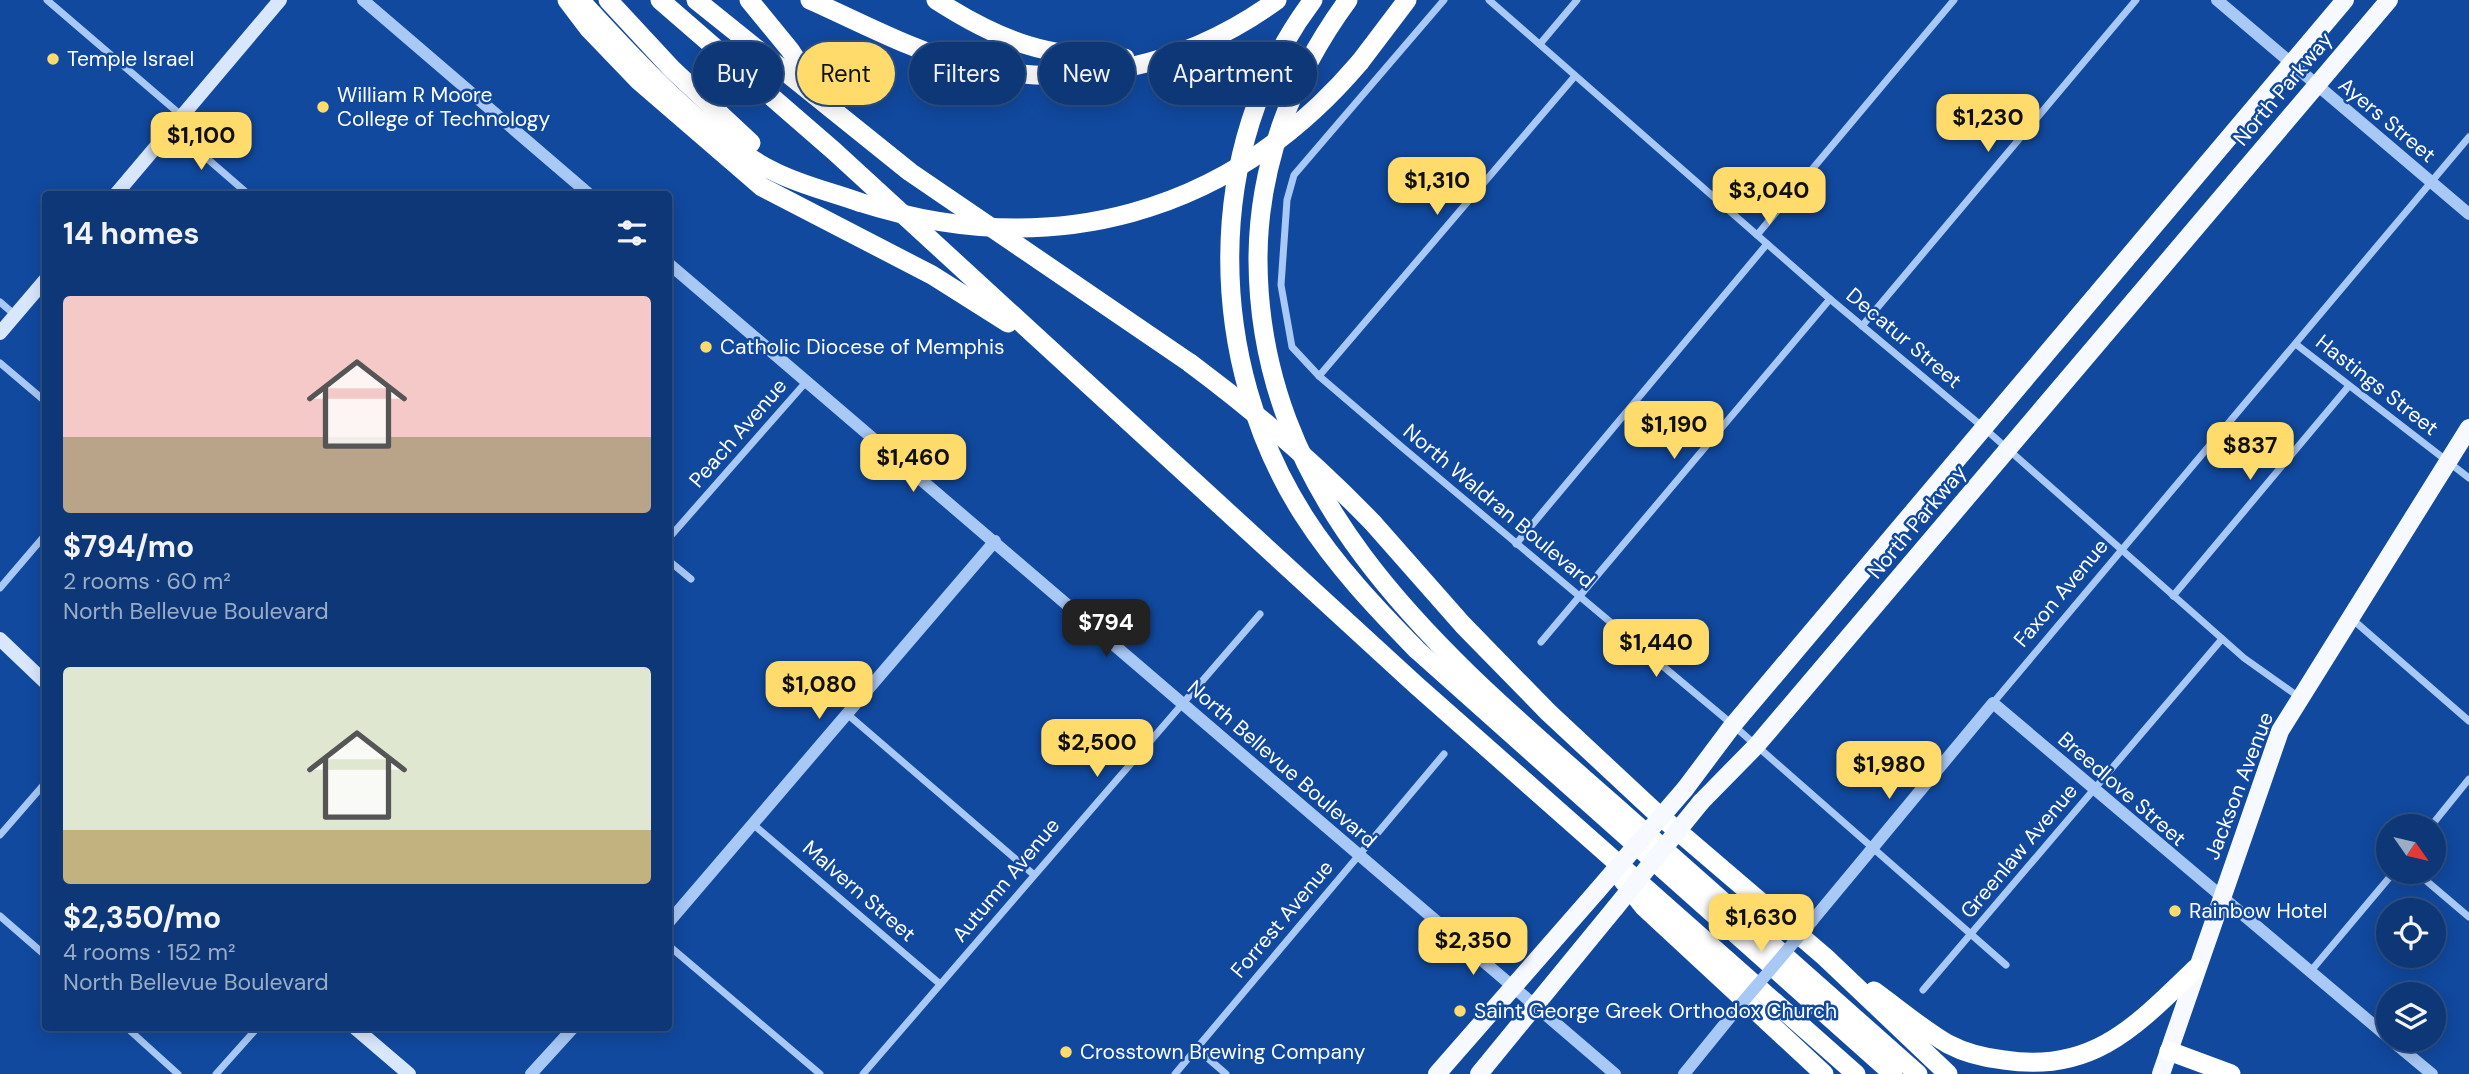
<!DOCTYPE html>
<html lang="en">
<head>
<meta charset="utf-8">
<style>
	:root { --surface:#0d3777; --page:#163f7c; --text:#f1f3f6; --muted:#9aacc6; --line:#2d5189; --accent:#ffdb6c }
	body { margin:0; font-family:"DM Sans",sans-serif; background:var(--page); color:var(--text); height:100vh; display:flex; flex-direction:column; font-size:26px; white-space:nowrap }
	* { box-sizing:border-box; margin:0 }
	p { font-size:23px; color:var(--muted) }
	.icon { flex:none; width:38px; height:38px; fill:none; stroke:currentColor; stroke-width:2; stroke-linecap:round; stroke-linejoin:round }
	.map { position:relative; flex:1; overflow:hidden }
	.panel { position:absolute; left:42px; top:191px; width:630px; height:840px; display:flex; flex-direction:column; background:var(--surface); border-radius:7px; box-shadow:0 4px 18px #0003,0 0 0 2px var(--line) }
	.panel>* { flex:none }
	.top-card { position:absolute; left:693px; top:42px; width:665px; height:63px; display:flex; gap:14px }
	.needle { width:46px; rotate:124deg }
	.buttons { position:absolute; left:2376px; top:814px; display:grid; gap:14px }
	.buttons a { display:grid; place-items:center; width:70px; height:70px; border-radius:50%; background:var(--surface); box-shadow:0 4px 18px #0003,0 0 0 2px var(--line); font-size:35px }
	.price { position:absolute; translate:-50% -60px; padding:0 16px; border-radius:14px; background:var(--accent); color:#111; font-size:23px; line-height:46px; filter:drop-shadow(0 2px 4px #0008) }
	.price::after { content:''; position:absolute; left:50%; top:42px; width:21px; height:16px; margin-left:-10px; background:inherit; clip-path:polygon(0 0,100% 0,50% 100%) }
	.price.active { background:#222; color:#fff }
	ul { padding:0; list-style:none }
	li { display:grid; align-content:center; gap:14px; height:371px; padding:0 21px }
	li span { display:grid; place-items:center; height:217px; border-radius:7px; color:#555 }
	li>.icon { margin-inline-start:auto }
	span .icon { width:126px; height:126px; fill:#fffc; stroke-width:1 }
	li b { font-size:30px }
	h2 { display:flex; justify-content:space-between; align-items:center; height:84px; padding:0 21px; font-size:30px }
	.chip { padding:0 24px; border-radius:32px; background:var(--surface); box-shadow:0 4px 18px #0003,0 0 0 2px var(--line); font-size:24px; line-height:63px }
	.chip.active { background:var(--accent); color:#111 }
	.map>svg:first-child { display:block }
</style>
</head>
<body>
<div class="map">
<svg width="2469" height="1074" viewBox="0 0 2469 1074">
	<rect width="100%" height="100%" fill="#11499f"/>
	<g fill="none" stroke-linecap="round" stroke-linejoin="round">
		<g stroke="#a8c8f5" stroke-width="7">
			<path d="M47,0L182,116"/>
			<path d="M1444,0L1294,175L1287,200L1281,285L1292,347L1319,376L1403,448L1733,725L2006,965"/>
			<path d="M1489,0L1830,299L1984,428L2244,658L2299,697"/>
			<path d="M1540,44L1577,0"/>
			<path d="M172,128L248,194"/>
			<path d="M1757,235L1954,0"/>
			<path d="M0,302L15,315"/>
			<path d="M1862,326L2136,0"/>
			<path d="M2297,345L2469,478"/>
			<path d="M0,363L46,402"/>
			<path d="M1319,376L1575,76"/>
			<path d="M668,539L806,382"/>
			<path d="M1516,544L1767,244"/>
			<path d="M668,560L691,579"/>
			<path d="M0,588L46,534"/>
			<path d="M2173,596L2348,387"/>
			<path d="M2352,619L2469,721"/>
			<path d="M1541,642L1830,299"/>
			<path d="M1993,703L2469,137"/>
			<path d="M846,713L1033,874"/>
			<path d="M754,825L940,984"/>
			<path d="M2431,826L2469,779"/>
			<path d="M0,835L46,782"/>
			<path d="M2416,872L2469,917"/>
			<path d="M0,916L46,956"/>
			<path d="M668,945L820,1074"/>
			<path d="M2310,972L2394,872"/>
			<path d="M1923,990L2222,639"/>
			<path d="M126,1027L178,1074"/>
			<path d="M1196,1048L1226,1074"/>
			<path d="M216,1074L258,1027"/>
			<path d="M863,1074L1260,614"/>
			<path d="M1175,1074L1444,754"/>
		</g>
		<g stroke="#a8c8f5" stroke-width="12">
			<path d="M363,0L589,194"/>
			<path d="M2217,0L2469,214"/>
			<path d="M668,263L1615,1074"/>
			<path d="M1812,921L1993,703L2389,1038"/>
			<path d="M668,923L995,541"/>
			<path d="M2391,1040L2432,1074"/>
			<path d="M531,1074L574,1027"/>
			<path d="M1684,1074L1736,1010"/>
		</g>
		<g stroke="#d9e7fd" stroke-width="14">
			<path d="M116,194L280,0"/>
			<path d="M0,333L46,279"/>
			<path d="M0,639L46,683"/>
			<path d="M354,1027L409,1074"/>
		</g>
		<g stroke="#f6f9ff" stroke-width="18">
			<path d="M1685,789L1733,725L2345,0"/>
			<path d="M1701,802L1756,746L2389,0"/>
			<path d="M1437,1074L1597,891"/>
			<path d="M1479,1074L1615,908"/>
			<path d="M2161,1074L2280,731L2469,428"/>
		</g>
		<g stroke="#fff" stroke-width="19">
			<path d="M567,0L589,29L638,80L762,187L932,275L1008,323"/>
			<path d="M608,0L672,69L751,143"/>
			<path d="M660,0L834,151L1416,685L1856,1074"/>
			<path d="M696,0L910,172L1190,363"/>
			<path d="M749,0L790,50L816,90"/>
			<path d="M810,0C862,23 913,51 968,65C1076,92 1188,65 1277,0"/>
			<path d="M936,0C1001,42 1048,58 1125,58"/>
			<path d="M1313,0C1201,148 1206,363 1304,516C1336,566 1376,608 1417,650L1893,1074"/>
			<path d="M1348,0C1292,76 1258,166 1258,260C1259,510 1451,661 1621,811C1720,899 1819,986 1918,1074"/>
			<path d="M581,1C632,57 705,137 773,171C800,185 831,192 859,202"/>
			<path d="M1360,62L1407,0"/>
			<path d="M1373,523L1463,625L1548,712L1652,809L1825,957L1948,1074"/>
			<path d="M1621,878L1644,907L1824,1074"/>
			<path d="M1874,991C1899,1009 1922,1029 1948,1044C1965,1053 1986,1058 2004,1060C2093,1074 2137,1025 2196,968"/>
			<path d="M2169,1051L2231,1074"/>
		</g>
		<path stroke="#a8c8f5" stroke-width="12" d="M1736,1010L1812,921"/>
		<g stroke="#f6f9ff" stroke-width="18">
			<path d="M1597,891L1685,789"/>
			<path d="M1615,908L1701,802"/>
		</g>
		<g stroke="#fff" stroke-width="19">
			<path d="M859,202C1050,263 1229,216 1360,62"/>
			<path d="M1190,363C1256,412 1316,464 1373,523"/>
		</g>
	</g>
	<g fill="#ffdb6c" stroke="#11499f" stroke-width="2.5">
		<circle cx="53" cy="59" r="7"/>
		<circle cx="323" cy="107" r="7"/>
		<circle cx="706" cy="347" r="7"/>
		<circle cx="2175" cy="911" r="7"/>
		<circle cx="1460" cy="1011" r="7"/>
		<circle cx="1066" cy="1052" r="7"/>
	</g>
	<g text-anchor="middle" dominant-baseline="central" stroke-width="5" stroke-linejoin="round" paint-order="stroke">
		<g font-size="21" fill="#fff" stroke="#11499f" text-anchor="start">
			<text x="67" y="59">Temple Israel</text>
			<text x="337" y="95">William R Moore<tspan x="337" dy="24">College of Technology</tspan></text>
			<text x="720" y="347">Catholic Diocese of Memphis</text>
			<text x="2189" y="911">Rainbow Hotel</text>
			<text x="1474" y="1011">Saint George Greek Orthodox Church</text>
			<text x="1080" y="1052">Crosstown Brewing Company</text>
		</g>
		<g font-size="21" fill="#fff" stroke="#11499f">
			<text transform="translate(2283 89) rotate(-50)">North Parkway</text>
			<text transform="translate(2387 120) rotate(40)">Ayers Street</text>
			<text transform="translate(1904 338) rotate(40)">Decatur Street</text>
			<text transform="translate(2377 385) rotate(38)">Hastings Street</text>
			<text transform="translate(738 433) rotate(-49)">Peach Avenue</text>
			<text transform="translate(1499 506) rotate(40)">North Waldran Boulevard</text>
			<text transform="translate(1917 522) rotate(-50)">North Parkway</text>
			<text transform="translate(2061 593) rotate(-50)">Faxon Avenue</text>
			<text transform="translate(1282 764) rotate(41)">North Bellevue Boulevard</text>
			<text transform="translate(2239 786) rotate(-69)">Jackson Avenue</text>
			<text transform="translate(2122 789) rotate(41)">Breedlove Street</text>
			<text transform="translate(2019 851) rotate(-50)">Greenlaw Avenue</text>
			<text transform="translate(1006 880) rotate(-50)">Autumn Avenue</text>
			<text transform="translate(859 891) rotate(41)">Malvern Street</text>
			<text transform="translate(1282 919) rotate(-50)">Forrest Avenue</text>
		</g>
	</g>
</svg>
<div class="buttons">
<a><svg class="needle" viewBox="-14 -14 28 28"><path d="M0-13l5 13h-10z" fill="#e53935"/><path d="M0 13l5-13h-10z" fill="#9aacc6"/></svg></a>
<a><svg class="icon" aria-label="locate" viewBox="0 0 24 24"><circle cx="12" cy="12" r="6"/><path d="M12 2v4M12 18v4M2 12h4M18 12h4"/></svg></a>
<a><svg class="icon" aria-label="layers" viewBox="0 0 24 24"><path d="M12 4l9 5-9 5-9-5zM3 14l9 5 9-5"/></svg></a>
</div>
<b class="price" style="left:1988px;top:154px">$1,230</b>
<b class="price" style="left:201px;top:172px">$1,100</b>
<b class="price" style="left:1437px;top:217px">$1,310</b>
<b class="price" style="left:1769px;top:227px">$3,040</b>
<b class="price" style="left:1674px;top:461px">$1,190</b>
<b class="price" style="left:2250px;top:482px">$837</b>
<b class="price" style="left:913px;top:494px">$1,460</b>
<b class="price active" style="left:1106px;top:659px">$794</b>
<b class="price" style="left:1656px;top:679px">$1,440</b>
<b class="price" style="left:819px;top:721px">$1,080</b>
<b class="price" style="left:1097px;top:779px">$2,500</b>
<b class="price" style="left:1889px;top:801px">$1,980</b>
<b class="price" style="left:1761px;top:954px">$1,630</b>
<b class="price" style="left:1473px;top:977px">$2,350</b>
<div class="top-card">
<a class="chip">Buy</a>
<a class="chip active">Rent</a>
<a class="chip">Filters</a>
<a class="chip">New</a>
<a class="chip">Apartment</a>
</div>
<section class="panel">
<h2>14 homes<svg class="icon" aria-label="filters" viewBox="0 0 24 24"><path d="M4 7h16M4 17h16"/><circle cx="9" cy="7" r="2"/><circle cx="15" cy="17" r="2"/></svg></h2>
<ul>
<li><span style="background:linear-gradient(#f6c9c9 65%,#b9a48a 0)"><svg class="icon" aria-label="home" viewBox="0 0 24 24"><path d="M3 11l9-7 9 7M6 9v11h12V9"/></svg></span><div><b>$794/mo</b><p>2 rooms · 60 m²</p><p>North Bellevue Boulevard</p></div></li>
<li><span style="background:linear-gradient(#dfe7d0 75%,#c2b280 0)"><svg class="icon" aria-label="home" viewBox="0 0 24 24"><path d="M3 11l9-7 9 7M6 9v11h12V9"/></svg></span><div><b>$2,350/mo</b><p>4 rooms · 152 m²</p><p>North Bellevue Boulevard</p></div></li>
</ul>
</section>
</div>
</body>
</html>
